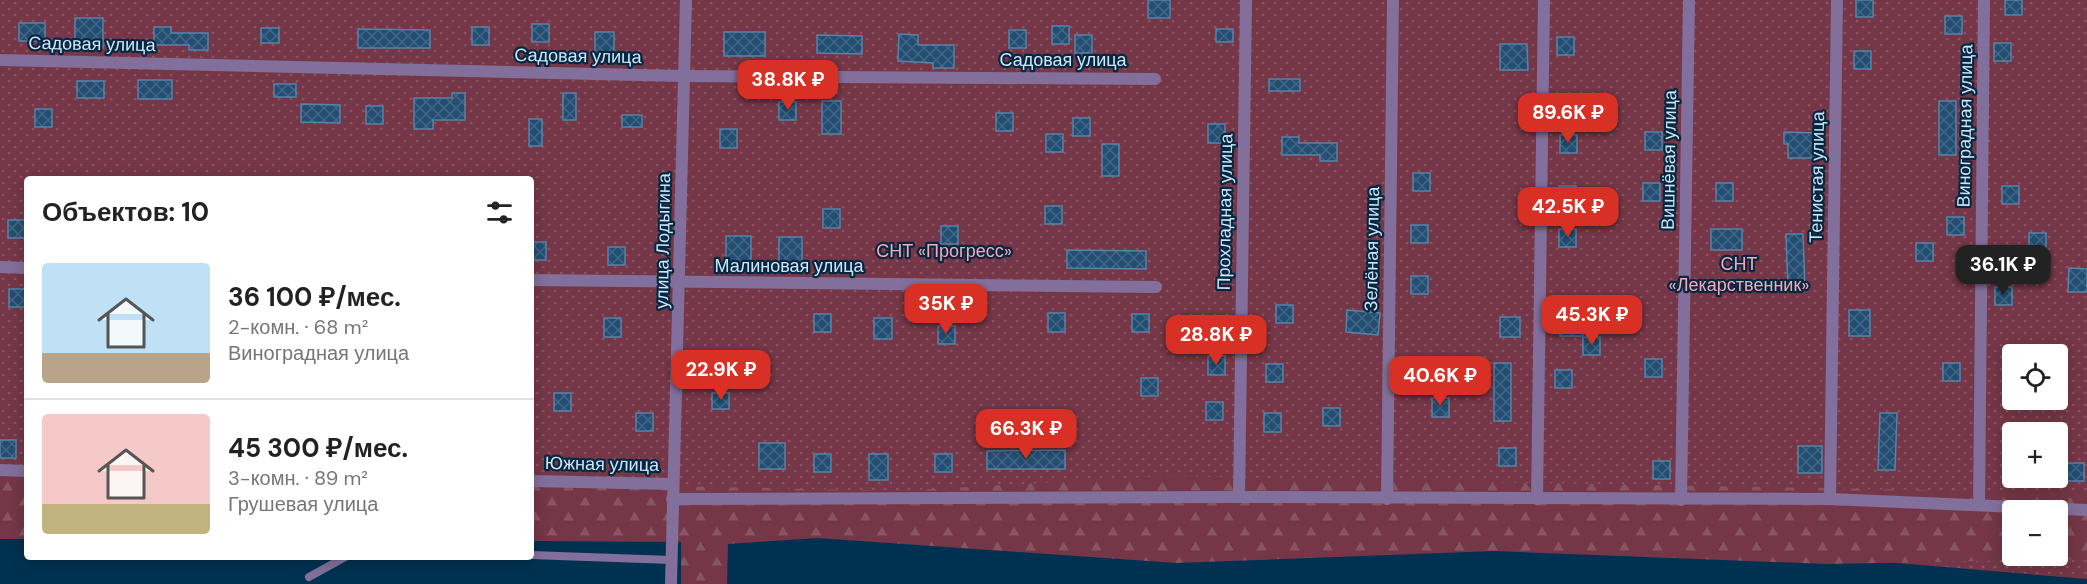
<!DOCTYPE html>
<html lang="ru">
<head>
<meta charset="utf-8">
<style>
	:root { --surface:#fff; --page:#f6f6f6; --text:#222; --muted:#767676; --line:#e0e0e0; --accent:#d93025 }
	body { margin:0; font-family:"DM Sans",sans-serif; background:var(--page); color:var(--text); height:100vh; display:flex; flex-direction:column; font-size:22px; white-space:nowrap }
	* { box-sizing:border-box; margin:0 }
	p { font-size:20px; color:var(--muted) }
	.icon { flex:none; width:33px; height:33px; fill:none; stroke:currentColor; stroke-width:2; stroke-linecap:round; stroke-linejoin:round }
	.map { position:relative; flex:1; overflow:hidden }
	.drawer { position:absolute; left:24px; top:176px; width:510px; height:384px; display:flex; flex-direction:column; background:var(--surface); border-radius:6px; box-shadow:0 3px 15px #0003 }
	.drawer>* { flex:none }
	.buttons { position:absolute; left:2002px; top:344px; display:grid; gap:12px }
	.buttons a { display:grid; place-items:center; width:66px; height:66px; border-radius:6px; background:var(--surface); box-shadow:0 3px 15px #0003; font-size:30px }
	.price { position:absolute; translate:-50% -51px; padding:0 14px; border-radius:12px; background:var(--accent); color:#fff; font-size:20px; line-height:39px; filter:drop-shadow(0 2px 3px #0008) }
	.price::after { content:''; position:absolute; left:50%; top:36px; width:18px; height:14px; margin-left:-9px; background:inherit; clip-path:polygon(0 0,100% 0,50% 100%) }
	.price.selected { background:#222; color:#fff }
	ul { padding:0; list-style:none }
	li { display:flex; align-items:center; gap:18px; height:150px; padding:0 18px }
	li+li { border-top:2px solid var(--line) }
	li span { display:grid; place-items:center; flex:none; width:168px; height:120px; border-radius:6px; color:#555 }
	li>.icon { margin-inline-start:auto }
	span .icon { width:72px; height:72px; fill:#fffc; stroke-width:1 }
	li b { font-size:26px }
	h2 { display:flex; justify-content:space-between; align-items:center; height:72px; padding:0 18px; font-size:26px }
	.map>svg:first-child { display:block }
</style>
</head>
<body>
<div class="map">
<svg width="2087" height="584" viewBox="0 0 2087 584">
	<defs>
		<pattern id="grass-dots" width="8" height="8" patternUnits="userSpaceOnUse" patternTransform="scale(1.5)"><rect width="8" height="8" fill="#753747"/><path d="M2 2h.1M6 6h.1" fill="none" stroke="#875462" stroke-width="1.8" stroke-linecap="round"/></pattern>
		<pattern id="forest-firs" width="22" height="20" patternUnits="userSpaceOnUse" patternTransform="scale(1.5)"><rect width="22" height="20" fill="#753747"/><path d="M5 1l3.5 6h-7zM16 11l3.5 6h-7z" fill="#875462"/></pattern>
		<pattern id="building-cross-hatch" width="8" height="8" patternUnits="userSpaceOnUse" patternTransform="scale(1.5)"><rect width="8" height="8" fill="#234e71"/><path d="M0 0l8 8M0 8l8-8" fill="none" stroke="#426786"/></pattern>
	</defs>
	<rect width="100%" height="100%" fill="#013151"/>
	<path fill="url(#grass-dots)" fill-rule="evenodd" d="M0,0H2087V579L1218,506L531,492V178H27V482L0,481ZM2013,354H2058V399H2013ZM2013,432H2058V477H2013ZM2013,510H2058V555H2013Z"/>
	<g fill="url(#forest-firs)" fill-rule="evenodd">
		<path d="M0,471L27,472V539H0Z"/>
		<path d="M1164,476L2087,493V559L1827,564L1494,551L1176,563L817,538L728,544L727,584H681V542L531,541V483L896,491ZM2013,510H2058V555H2013Z"/>
	</g>
	<g fill="url(#building-cross-hatch)" stroke="#5783a9" stroke-width="1.5">
		<rect x="1148" y="0" width="22" height="18"/>
		<rect x="1856" y="0" width="17" height="17"/>
		<rect x="2005" y="0" width="17" height="15"/>
		<rect x="1945" y="16" width="17" height="18"/>
		<rect x="75" y="18" width="28" height="30"/>
		<rect x="19" y="23" width="26" height="18"/>
		<rect x="532" y="24" width="17" height="18"/>
		<rect x="1052" y="26" width="17" height="18"/>
		<path d="M154,27H171V33H208V50H189V45H154Z"/>
		<rect x="472" y="27" width="17" height="18"/>
		<rect x="261" y="28" width="18" height="15"/>
		<path d="M358,29L430,30V48H358Z"/>
		<rect x="1216" y="29" width="17" height="13"/>
		<rect x="1009" y="30" width="17" height="18"/>
		<rect x="595" y="32" width="19" height="23"/>
		<rect x="724" y="32" width="41" height="24"/>
		<path d="M899,34L918,35V45H954V68H933V63L898,61Z"/>
		<path d="M817,35L862,36V54L817,53Z"/>
		<rect x="1075" y="35" width="17" height="18"/>
		<rect x="1557" y="37" width="17" height="18"/>
		<rect x="1994" y="43" width="17" height="18"/>
		<path d="M1500,44H1527L1528,70H1500Z"/>
		<rect x="1854" y="51" width="17" height="18"/>
		<rect x="1269" y="79" width="31" height="12"/>
		<rect x="138" y="80" width="34" height="19"/>
		<rect x="77" y="81" width="27" height="17"/>
		<rect x="274" y="84" width="22" height="13"/>
		<path d="M452,93H465V120H433V129H414V98H452Z"/>
		<rect x="563" y="93" width="13" height="27"/>
		<rect x="822" y="101" width="19" height="33"/>
		<rect x="1939" y="101" width="17" height="54"/>
		<rect x="779" y="102" width="17" height="18"/>
		<path d="M301,104L340,105V123L301,122Z"/>
		<rect x="366" y="106" width="17" height="18"/>
		<rect x="35" y="109" width="17" height="18"/>
		<rect x="996" y="113" width="17" height="18"/>
		<rect x="622" y="115" width="20" height="12"/>
		<rect x="1073" y="118" width="17" height="18"/>
		<rect x="529" y="119" width="13" height="27"/>
		<rect x="1208" y="124" width="17" height="19"/>
		<rect x="720" y="129" width="17" height="19"/>
		<rect x="1645" y="132" width="17" height="18"/>
		<path d="M1784,132L1816,133L1815,158H1788V144H1784Z"/>
		<rect x="1046" y="134" width="17" height="18"/>
		<rect x="1560" y="135" width="17" height="18"/>
		<path d="M1282,137H1299V143H1337V161H1320V155H1282Z"/>
		<rect x="1102" y="144" width="17" height="32"/>
		<rect x="1413" y="173" width="17" height="18"/>
		<rect x="1643" y="183" width="17" height="18"/>
		<rect x="1716" y="183" width="17" height="18"/>
		<rect x="1559" y="186" width="17" height="18"/>
		<rect x="2002" y="186" width="17" height="18"/>
		<rect x="1045" y="206" width="17" height="18"/>
		<rect x="823" y="209" width="17" height="19"/>
		<rect x="1947" y="217" width="17" height="18"/>
		<rect x="8" y="220" width="17" height="18"/>
		<rect x="1411" y="225" width="17" height="18"/>
		<rect x="941" y="226" width="17" height="18"/>
		<rect x="1559" y="229" width="17" height="18"/>
		<rect x="1711" y="229" width="31" height="21"/>
		<rect x="2029" y="233" width="17" height="18"/>
		<path d="M1786,234H1803L1805,289H1788Z"/>
		<rect x="726" y="236" width="25" height="30"/>
		<rect x="779" y="237" width="23" height="30"/>
		<rect x="531" y="242" width="15" height="18"/>
		<rect x="1916" y="243" width="17" height="18"/>
		<rect x="608" y="247" width="17" height="18"/>
		<path d="M1067,250L1146,251V269L1067,268Z"/>
		<path d="M2069,268L2087,269V292H2068Z"/>
		<rect x="1411" y="276" width="17" height="18"/>
		<rect x="1995" y="287" width="17" height="18"/>
		<rect x="9" y="289" width="17" height="18"/>
		<rect x="1276" y="305" width="17" height="18"/>
		<path d="M1347,310L1380,313L1378,335L1346,332Z"/>
		<rect x="1849" y="310" width="21" height="26"/>
		<rect x="1048" y="313" width="17" height="19"/>
		<rect x="1560" y="313" width="23" height="23"/>
		<rect x="814" y="314" width="17" height="18"/>
		<rect x="1132" y="314" width="17" height="18"/>
		<rect x="1500" y="317" width="20" height="20"/>
		<rect x="604" y="318" width="17" height="19"/>
		<rect x="874" y="318" width="18" height="21"/>
		<rect x="938" y="326" width="17" height="18"/>
		<rect x="1583" y="337" width="17" height="18"/>
		<rect x="1208" y="356" width="17" height="19"/>
		<rect x="1645" y="359" width="17" height="18"/>
		<rect x="1494" y="363" width="17" height="58"/>
		<rect x="1943" y="363" width="17" height="18"/>
		<rect x="1266" y="364" width="17" height="18"/>
		<rect x="1555" y="370" width="17" height="18"/>
		<rect x="1141" y="378" width="17" height="18"/>
		<rect x="554" y="393" width="17" height="18"/>
		<rect x="712" y="393" width="17" height="16"/>
		<rect x="1432" y="398" width="17" height="19"/>
		<rect x="1206" y="402" width="17" height="18"/>
		<rect x="1323" y="408" width="17" height="18"/>
		<rect x="636" y="413" width="17" height="18"/>
		<rect x="1264" y="413" width="17" height="19"/>
		<path d="M1880,413H1897L1895,470H1878Z"/>
		<rect x="0" y="440" width="16" height="18"/>
		<rect x="759" y="443" width="26" height="26"/>
		<rect x="1798" y="446" width="24" height="27"/>
		<rect x="1499" y="448" width="17" height="18"/>
		<path d="M1065,450V469H987V451Z"/>
		<rect x="814" y="454" width="17" height="18"/>
		<rect x="869" y="454" width="19" height="26"/>
		<rect x="935" y="454" width="17" height="18"/>
		<rect x="1653" y="461" width="17" height="18"/>
		<rect x="2067" y="463" width="17" height="18"/>
	</g>
	<g fill="none" stroke-linecap="round" stroke-linejoin="round">
		<g stroke="#836f9b" stroke-width="8">
			<path d="M531,555L671,560"/>
			<path d="M309,577L347,556"/>
		</g>
		<g stroke="#836f9b" stroke-width="12">
			<path d="M0,60L684,76L1155,79"/>
			<path d="M0,267L27,268"/>
			<path d="M531,280L1156,287"/>
			<path d="M0,470L27,471"/>
			<path d="M531,481L673,484"/>
			<path d="M1239,497L1246,0"/>
			<path d="M672,499L1239,497L1830,499L2087,510"/>
			<path d="M1387,499L1393,0"/>
			<path d="M1537,499L1544,0"/>
			<path d="M1830,499L1837,0"/>
			<path d="M1681,500L1689,0"/>
			<path d="M1979,505L1984,0"/>
			<path d="M671,584L686,0"/>
		</g>
	</g>
	<g text-anchor="middle" dominant-baseline="central" stroke-width="4.5" stroke-linejoin="round" paint-order="stroke">
		<g font-size="18" fill="#cee5fa" stroke="#052740">
			<text transform="translate(92 44) rotate(1)">Садовая улица</text>
			<text transform="translate(578 56) rotate(1)">Садовая улица</text>
			<text x="1063" y="60">Садовая улица</text>
			<text transform="translate(1965 126) rotate(-89)">Виноградная улица</text>
			<text transform="translate(1669 160) rotate(-89)">Вишнёвая улица</text>
			<text transform="translate(1817 177) rotate(-89)">Тенистая улица</text>
			<text transform="translate(1225 212) rotate(-89)">Прохладная улица</text>
			<text transform="translate(663 241) rotate(-89)">улица Лодыгина</text>
			<text transform="translate(1372 249) rotate(-89)">Зелёная улица</text>
			<text x="789" y="266">Малиновая улица</text>
			<text transform="translate(602 464) rotate(1)">Южная улица</text>
		</g>
		<g font-size="18" fill="#faa7b9" stroke="#052740">
			<text x="944" y="251">СНТ «Прогресс»</text>
			<text x="1739" y="264">СНТ<tspan x="1739" dy="21">«Лекарственник»</tspan></text>
		</g>
	</g>
</svg>
<div class="buttons">
<a><svg class="icon" aria-label="locate" viewBox="0 0 24 24"><circle cx="12" cy="12" r="6"/><path d="M12 2v4M12 18v4M2 12h4M18 12h4"/></svg></a>
<a>+</a>
<a>−</a>
</div>
<b class="price" style="left:788px;top:111px">38.8K ₽</b>
<b class="price" style="left:1568px;top:144px">89.6K ₽</b>
<b class="price" style="left:1568px;top:238px">42.5K ₽</b>
<b class="price selected" style="left:2003px;top:296px">36.1K ₽</b>
<b class="price" style="left:946px;top:335px">35K ₽</b>
<b class="price" style="left:1592px;top:346px">45.3K ₽</b>
<b class="price" style="left:1216px;top:366px">28.8K ₽</b>
<b class="price" style="left:721px;top:401px">22.9K ₽</b>
<b class="price" style="left:1440px;top:407px">40.6K ₽</b>
<b class="price" style="left:1026px;top:460px">66.3K ₽</b>
<section class="drawer">
<h2>Объектов: 10<svg class="icon" aria-label="filters" viewBox="0 0 24 24"><path d="M4 7h16M4 17h16"/><circle cx="9" cy="7" r="2"/><circle cx="15" cy="17" r="2"/></svg></h2>
<ul>
<li><span style="background:linear-gradient(#bfe0f5 75%,#b9a48a 0)"><svg class="icon" aria-label="home" viewBox="0 0 24 24"><path d="M3 11l9-7 9 7M6 9v11h12V9"/></svg></span><div><b>36 100 ₽/мес.</b><p>2-комн. · 68 m²</p><p>Виноградная улица</p></div></li>
<li><span style="background:linear-gradient(#f6c9c9 75%,#c2b280 0)"><svg class="icon" aria-label="home" viewBox="0 0 24 24"><path d="M3 11l9-7 9 7M6 9v11h12V9"/></svg></span><div><b>45 300 ₽/мес.</b><p>3-комн. · 89 m²</p><p>Грушевая улица</p></div></li>
</ul>
</section>
</div>
</body>
</html>
